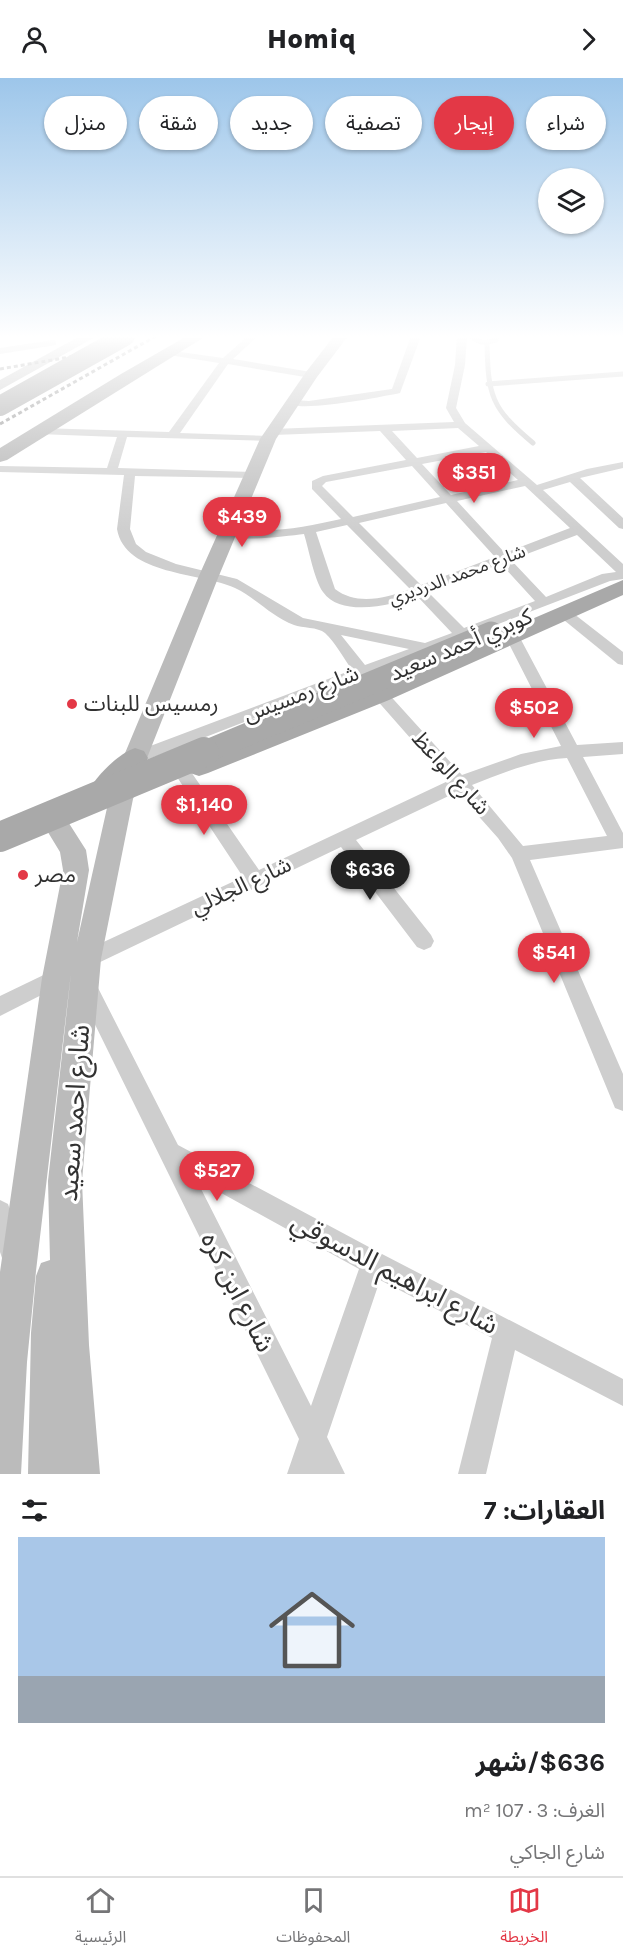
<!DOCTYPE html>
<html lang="ar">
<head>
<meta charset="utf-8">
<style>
	:root { --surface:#fff; --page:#f2f2f2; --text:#202124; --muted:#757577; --line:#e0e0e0; --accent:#e33846 }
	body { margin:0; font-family:Karla,"Noto Sans Arabic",sans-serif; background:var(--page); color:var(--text); direction:rtl; height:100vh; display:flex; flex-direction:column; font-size:22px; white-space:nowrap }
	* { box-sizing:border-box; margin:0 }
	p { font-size:20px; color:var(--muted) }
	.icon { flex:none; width:33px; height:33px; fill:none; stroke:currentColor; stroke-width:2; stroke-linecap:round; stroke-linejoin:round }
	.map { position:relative; height:1396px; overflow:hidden; direction:ltr }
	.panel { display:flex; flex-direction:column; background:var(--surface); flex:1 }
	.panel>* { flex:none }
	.banner { position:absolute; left:18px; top:18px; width:588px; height:54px; direction:rtl; display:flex; gap:12px }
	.buttons { position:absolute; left:538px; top:90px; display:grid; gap:12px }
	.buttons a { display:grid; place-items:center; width:66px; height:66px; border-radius:50%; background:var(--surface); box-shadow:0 2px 4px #0004; font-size:30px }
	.price { position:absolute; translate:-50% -51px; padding:0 14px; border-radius:21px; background:var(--accent); color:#fff; font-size:20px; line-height:39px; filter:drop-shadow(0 2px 3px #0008) }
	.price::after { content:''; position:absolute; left:50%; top:36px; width:18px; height:14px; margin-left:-9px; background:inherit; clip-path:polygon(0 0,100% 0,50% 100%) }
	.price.current { background:#222; color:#fff }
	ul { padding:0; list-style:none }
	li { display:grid; align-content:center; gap:12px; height:318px; padding:0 18px }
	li+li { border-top:2px solid var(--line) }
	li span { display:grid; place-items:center; height:186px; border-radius:0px; color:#555 }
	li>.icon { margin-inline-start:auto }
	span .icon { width:108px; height:108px; fill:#fffc; stroke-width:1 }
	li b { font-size:26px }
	h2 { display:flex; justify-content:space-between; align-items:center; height:72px; padding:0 18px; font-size:26px }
	.chip { padding:0 21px; border-radius:27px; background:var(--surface); box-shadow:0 2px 4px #0004; font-size:21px; line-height:54px }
	.chip.current { background:var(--accent); color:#fff }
	header { display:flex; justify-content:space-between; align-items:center; height:78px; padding:0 18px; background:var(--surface); font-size:27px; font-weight:800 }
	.tab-bar { display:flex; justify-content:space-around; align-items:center; height:84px; border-top:2px solid var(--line); background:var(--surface); font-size:16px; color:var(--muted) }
	.tab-bar a { display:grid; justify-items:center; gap:3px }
	.tab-bar .current { color:var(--accent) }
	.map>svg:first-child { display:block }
</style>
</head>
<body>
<header><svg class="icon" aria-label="forward" viewBox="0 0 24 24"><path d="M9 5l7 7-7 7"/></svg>Homiq<svg class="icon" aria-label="person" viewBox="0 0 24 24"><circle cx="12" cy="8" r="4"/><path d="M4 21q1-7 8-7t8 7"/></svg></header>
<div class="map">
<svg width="623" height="1396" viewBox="0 0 623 1396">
	<rect width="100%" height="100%" fill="#fff"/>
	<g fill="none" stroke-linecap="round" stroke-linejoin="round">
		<g stroke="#cecece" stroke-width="5">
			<path d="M472,258C479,266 487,265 496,262L497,258"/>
			<path d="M487,264C488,318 491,330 533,365"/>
			<path d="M488,306L623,296"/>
		</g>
		<g fill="#cecece" fill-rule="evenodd">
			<path d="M248,258H258L233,281L311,294L316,297L311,300L228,286L180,355L268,358L273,361L272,363L127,359L118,390L253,394L259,397L253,400L135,398L130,451L136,466L146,474L176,486L237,501L303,540L425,565L452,555L417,518C394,527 341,540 323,514C314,501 309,472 304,456C286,458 235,466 222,454C229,447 243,451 253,452C282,454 313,447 341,441L312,411V403L323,398L406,382L380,353L273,357L268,354L273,351L454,344L446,330L455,287L457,258H467L465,287L456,330L465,345L537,407L587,391L623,384V390L580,400L623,440V451L619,450L570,404L543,412L623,486V501L610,503L141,684H129L127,680L129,676L352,592C344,581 335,564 325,555C318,549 302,550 294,547C272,539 256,520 235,510C201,494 125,498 117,451L124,397L0,394V388L107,390L117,359L39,356L34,353L39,350L169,354L219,285L169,277L166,276V272L223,280ZM458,350L479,368L417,380L392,353ZM486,374L518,402L451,417L422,386ZM412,388L440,419L353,439L322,408L326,404ZM525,408L570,450L505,475L457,423ZM446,425L495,479L421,507L359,445ZM347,447L410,511C386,520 357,528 335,511L316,454ZM577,457L616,494L602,496L546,519L511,482ZM501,486L535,523L464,550L428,514ZM341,557L409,571L365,587Z"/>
			<path d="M411,258H421L400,315C381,319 299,335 287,325L292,322L309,323L392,311Z"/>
			<path d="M53,262L56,263V267L0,276V270Z"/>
			<path d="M564,531L569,532L623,574V587L618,586L559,538L557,535Z"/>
			<path d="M512,553L519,558L577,667L623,664V676L583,679L623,755V770L530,782L623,996V1033L615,1030L512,780L498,760L457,714L356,762L431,857L434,863L431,869L424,872L417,869L341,769L94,887L87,890L80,887L77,881L80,875L243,799L177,699L175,695L177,691L183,689L189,691L259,792L448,703L375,620L372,616L375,612H385L462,697L521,676L561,668L505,558ZM567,680L607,758L523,768L472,707C503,695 533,682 567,680Z"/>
			<path d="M56,891L63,894L66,900L63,906L0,938V918Z"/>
			<path d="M88,902L95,904L178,1067L382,1176L623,1301V1328L515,1272L486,1396H458L492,1260L380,1202L327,1359L345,1396H287L299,1361L81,918L78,911L81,904ZM196,1101L359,1191L311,1328Z"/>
			<path d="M0,1122L8,1126L24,1174L21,1183L12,1186L3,1183L0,1174Z"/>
		</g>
		<g fill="#bbb" fill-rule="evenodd">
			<path d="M80,258H97L0,312V302Z"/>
			<path d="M334,258H348L317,299L276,361L218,500L147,680L133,721L101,881L82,1103L89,1267L100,1396H28L31,1255L36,1198L41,1185L50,1182L48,1103L71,895L36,1193L27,1284L21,1396H0V1194L42,900L63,792L60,774L43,746L47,739L56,736L65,739L86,772L89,792L77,864L109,721L123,680L198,500L260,361L306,294Z"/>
		</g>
		<g fill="#a9a9a9" fill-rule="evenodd">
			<path d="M187,258H206L7,382L0,384V370L121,296Z"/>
			<path d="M623,502V517L389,622L208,695L199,698L190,695L186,688L190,681L371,610Z"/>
			<path d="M135,670L144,673L148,680L144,687L110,724L100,727L90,724L86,716C95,700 117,676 135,670Z"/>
		</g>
		<g stroke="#868686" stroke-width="3" stroke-dasharray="4 3" stroke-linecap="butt">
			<path d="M0,291L87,276L137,258"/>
			<path d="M0,346L156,258"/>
		</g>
		<path stroke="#a9a9a9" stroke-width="23" d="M200,676L491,555"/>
		<path stroke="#a9a9a9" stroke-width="30" d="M0,759L204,674"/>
		<path stroke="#989898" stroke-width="20" d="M0,328L125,258"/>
	</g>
	<linearGradient id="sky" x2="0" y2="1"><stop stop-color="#9dc6ea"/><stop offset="0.57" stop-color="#fff"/><stop offset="1" stop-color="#fff" stop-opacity="0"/></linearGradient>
	<rect width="623" height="454" fill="url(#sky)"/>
	<g fill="#e33846" stroke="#fff" stroke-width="2">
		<circle cx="72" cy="626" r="6"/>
		<circle cx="23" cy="797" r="6"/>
	</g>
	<g text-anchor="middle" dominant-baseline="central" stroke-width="6" stroke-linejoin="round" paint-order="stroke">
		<g font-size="18" fill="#313131" stroke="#fff">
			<text transform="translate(457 497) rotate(-20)">شارع محمد الدرديري</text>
		</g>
		<g font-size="22" fill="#313131" stroke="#fff">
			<text transform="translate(461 567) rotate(-23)">كوبري أحمد سعيد</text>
			<text transform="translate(301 616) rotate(-21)">شارع رمسيس</text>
			<text transform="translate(451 695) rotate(48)">شارع الواعظ</text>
			<text transform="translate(241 808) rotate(-25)">شارع الجلالي</text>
		</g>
		<g font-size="22" fill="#313131" stroke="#fff" text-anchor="start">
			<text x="84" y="626">رمسيس للبنات</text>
			<text x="35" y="797">مصر</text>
		</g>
		<g font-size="27" fill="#313131" stroke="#fff">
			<text transform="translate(74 1035) rotate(-86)">شارع احمد سعيد</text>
			<text transform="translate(395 1195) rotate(28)">شارع ابراهيم الدسوقي</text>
			<text transform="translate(238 1214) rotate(63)">شارع ابن كره</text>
		</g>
	</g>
</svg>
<div class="buttons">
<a><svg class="icon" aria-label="layers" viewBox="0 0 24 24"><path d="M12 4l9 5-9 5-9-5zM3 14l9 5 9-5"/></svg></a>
</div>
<b class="price" style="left:474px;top:426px">$351</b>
<b class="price" style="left:242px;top:470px">$439</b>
<b class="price" style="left:534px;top:661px">$502</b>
<b class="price" style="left:204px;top:758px">$1,140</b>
<b class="price current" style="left:370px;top:823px">$636</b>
<b class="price" style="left:554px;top:906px">$541</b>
<b class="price" style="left:217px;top:1124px">$527</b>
<div class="banner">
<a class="chip">شراء</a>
<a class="chip current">إيجار</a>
<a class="chip">تصفية</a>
<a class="chip">جديد</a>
<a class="chip">شقة</a>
<a class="chip">منزل</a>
</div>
</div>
<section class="panel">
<h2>العقارات: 7<svg class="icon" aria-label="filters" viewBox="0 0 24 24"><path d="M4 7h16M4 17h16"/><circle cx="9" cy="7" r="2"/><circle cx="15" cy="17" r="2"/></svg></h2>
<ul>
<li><span style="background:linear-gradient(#a9c7e8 75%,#9aa5b1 0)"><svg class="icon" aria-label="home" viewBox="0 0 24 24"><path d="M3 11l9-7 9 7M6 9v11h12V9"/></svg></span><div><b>$636/شهر</b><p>الغرف: 3 · 107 m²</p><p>شارع الجاكي</p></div></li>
</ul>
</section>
<nav class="tab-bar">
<a class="current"><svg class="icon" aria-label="map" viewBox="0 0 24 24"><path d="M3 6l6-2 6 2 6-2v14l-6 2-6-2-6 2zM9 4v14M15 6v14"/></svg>الخريطة</a>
<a><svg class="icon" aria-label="saved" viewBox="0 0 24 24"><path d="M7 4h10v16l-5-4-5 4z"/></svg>المحفوظات</a>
<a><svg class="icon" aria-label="home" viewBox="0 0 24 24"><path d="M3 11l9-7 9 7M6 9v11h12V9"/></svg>الرئيسية</a>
</nav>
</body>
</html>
